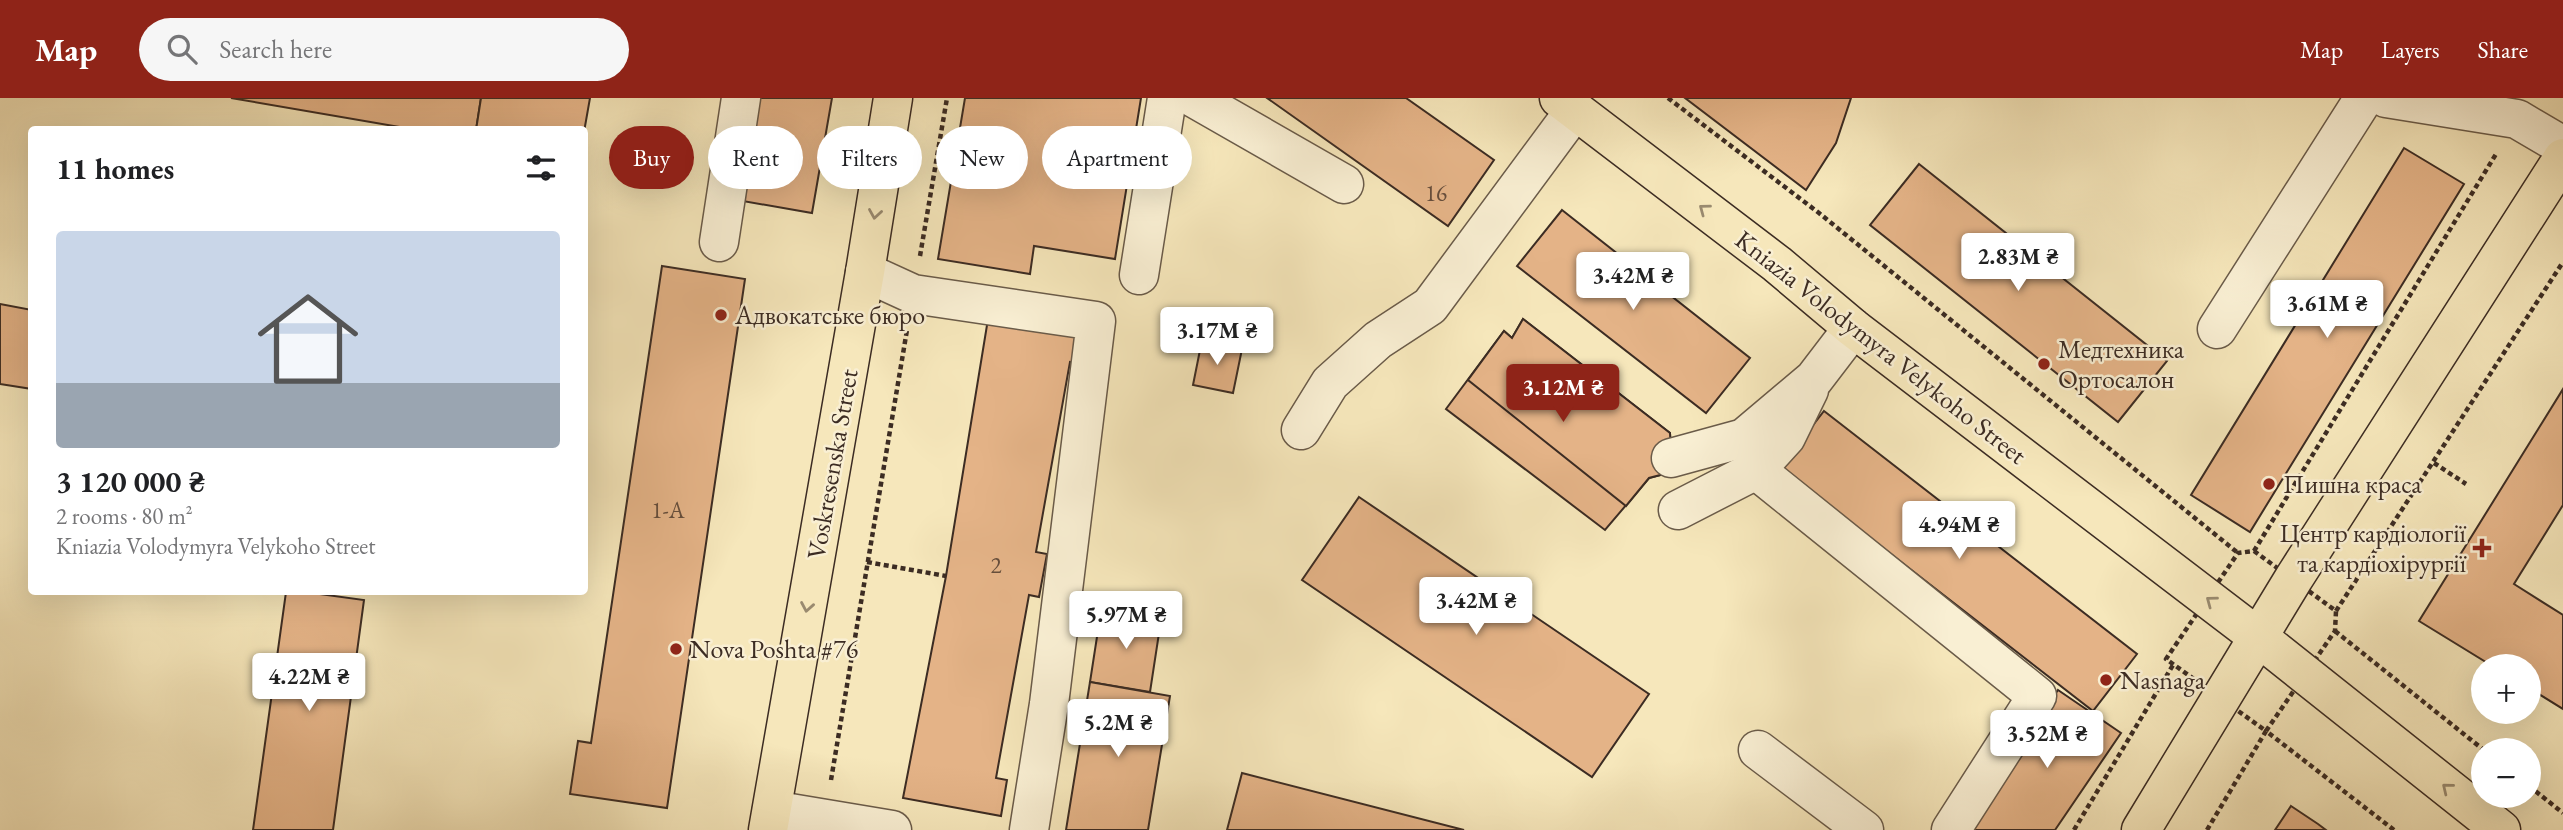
<!DOCTYPE html>
<html lang="en">
<head>
<meta charset="utf-8">
<style>
	:root { --surface:#fff; --page:#f6f6f6; --text:#202124; --muted:#757577; --line:#e0e0e0; --accent:#8f2418 }
	body { margin:0; font-family:"EB Garamond",serif; background:var(--page); color:var(--text); height:100vh; display:flex; flex-direction:column; font-size:26px; white-space:nowrap }
	* { box-sizing:border-box; margin:0 }
	p { font-size:23px; color:var(--muted) }
	.icon { flex:none; width:38px; height:38px; fill:none; stroke:currentColor; stroke-width:2; stroke-linecap:round; stroke-linejoin:round }
	.map { position:relative; flex:1; overflow:hidden }
	.details { position:absolute; left:28px; top:28px; width:560px; height:469px; display:flex; flex-direction:column; background:var(--surface); border-radius:7px; box-shadow:0 7px 28px #0002 }
	.details>* { flex:none }
	.hud { position:absolute; left:609px; top:28px; width:665px; height:63px; display:flex; gap:14px }
	.tools { position:absolute; left:2471px; top:556px; display:grid; gap:14px }
	.tools a { display:grid; place-items:center; width:70px; height:70px; border-radius:50%; background:var(--surface); box-shadow:0 7px 28px #0002; font-size:35px }
	.price { position:absolute; translate:-50% -60px; padding:0 16px; border-radius:7px; background:#fff; color:#222; font-size:23px; line-height:46px; filter:drop-shadow(0 2px 4px #0008) }
	.price::after { content:''; position:absolute; left:50%; top:42px; width:21px; height:16px; margin-left:-10px; background:inherit; clip-path:polygon(0 0,100% 0,50% 100%) }
	.price.selected { background:var(--accent); color:#fff }
	ul { padding:0; list-style:none }
	li { display:grid; align-content:center; gap:14px; height:371px; padding:0 28px }
	li+li { border-top:2px solid var(--line) }
	li span { display:grid; place-items:center; height:217px; border-radius:7px; color:#555 }
	li>.icon { margin-inline-start:auto }
	span .icon { width:126px; height:126px; fill:#fffc; stroke-width:1 }
	li b { font-size:30px }
	h2 { display:flex; justify-content:space-between; align-items:center; height:84px; padding:0 28px; font-size:30px }
	.pill { padding:0 24px; border-radius:32px; background:var(--surface); box-shadow:0 7px 28px #0002; font-size:24px; line-height:63px }
	.pill.selected { background:var(--accent); color:#fff }
	header { display:flex; align-items:center; gap:42px; box-sizing:border-box; height:98px; padding:0 35px; background:var(--accent); color:#fff }
	header strong { font-size:33px }
	nav { display:flex; gap:38px; margin-inline-start:auto; font-size:24px }
	.search { width:490px; height:63px; background:var(--page); display:flex; align-items:center; gap:18px; box-sizing:border-box; padding:0 24px; border-radius:38px; color:var(--muted); font-size:26px }
	.map>svg:first-child { display:block }
</style>
</head>
<body>
<header>
<strong>Map</strong>
<div class="search"><svg class="icon" aria-label="search" viewBox="0 0 24 24"><circle cx="10" cy="10" r="6"/><path d="M15 15l6 6"/></svg>Search here</div>
<nav><a>Map</a><a>Layers</a><a>Share</a></nav>
</header>
<div class="map">
<svg width="2563" height="732" viewBox="0 0 2563 732">
	<rect width="100%" height="100%" fill="#f6e7bb"/>
	<filter id="stains"><feTurbulence type="fractalNoise" baseFrequency=".00286" numOctaves="4"/><feColorMatrix values="0 0 0 0 .2 0 0 0 0 .09 0 0 0 0 .02 0 0 0 .5 -.17"/></filter>
	<radialGradient id="worn" r=".72"><stop offset=".6" stop-color="#630" stop-opacity="0"/><stop offset="1" stop-color="#630" stop-opacity=".3"/></radialGradient>
	<g fill="#e4b387" stroke="#3c2c23" stroke-width="2">
		<path d="M231,0H481L476,32H417Z"/>
		<path d="M481,0H590L584,34V32H476Z"/>
		<path d="M755,0H832L812,115L737,102Z"/>
		<path d="M965,0H1141L1115,161L1034,148L1030,176L938,161Z"/>
		<path d="M1267,0H1406L1494,62L1448,128Z"/>
		<path d="M1685,0H1851L1836,45L1806,92Z"/>
		<path d="M2404,50L2464,86L2250,434L2191,397Z"/>
		<path d="M1919,66L2167,263L2118,324L1870,127Z"/>
		<path d="M1562,112L1750,260L1706,315L1517,168Z"/>
		<path d="M662,168L745,181L667,710L570,696L578,643L591,645Z"/>
		<path d="M0,206L32,212V291L0,286Z"/>
		<path d="M988,221L1084,238L1079,266L1070,264L1036,454L1047,456L1039,499L1029,497L996,680L1007,682L1001,718L903,700L946,478Z"/>
		<path d="M1523,221L1670,335L1672,374L1649,380L1605,432L1446,311L1504,233L1512,240Z"/>
		<path d="M1523,221L1670,335L1672,374L1649,380L1626,408L1468,282L1504,233L1512,240Z"/>
		<path d="M1202,242L1242,251L1233,295L1193,287Z"/>
		<path d="M2563,291V407L2514,486L2563,517V611L2529,590V569H2494L2419,523Z"/>
		<path d="M1824,313L2137,556L2093,613L1780,370Z"/>
		<path d="M1359,399L1649,596L1592,679L1302,482Z"/>
		<path d="M286,494H305L364,502L333,732H253Z"/>
		<path d="M1101,513L1161,522L1150,594L1090,584Z"/>
		<path d="M1090,584L1170,598L1148,732H1066Z"/>
		<path d="M2058,592L2121,635L2055,732H1963Z"/>
		<path d="M1242,675L1464,732H1227Z"/>
		<path d="M2291,708L2318,726L2326,732H2275Z"/>
	</g>
	<g fill="none" stroke-linecap="round" stroke-linejoin="round">
		<defs>
			<g id="minor">
				<path d="M1194,0L1344,86"/>
				<path d="M2386,0L2517,21L2563,48"/>
				<path d="M719,144L741,0"/>
				<path d="M865,174L913,196L1096,223L1049,606L1029,732"/>
				<path d="M1139,177L1167,0"/>
				<path d="M2217,231L2364,0"/>
				<path d="M1301,332L1330,285L1378,242L1430,208L1575,12"/>
				<path d="M1671,360L1744,340L1814,281L1853,230"/>
				<path d="M1756,372L2037,598L1951,732"/>
				<path d="M1678,412L1756,372L1786,339L1809,292"/>
				<path d="M1758,652L1864,732"/>
				<path d="M772,712L892,732"/>
			</g>
			<g id="major">
				<path d="M1559,0L1777,166L1853,230L2258,539L2501,732"/>
				<path d="M768,732L865,174L893,0"/>
				<path d="M2141,732L2294,480L2563,60"/>
			</g>
		</defs>
		<use href="#minor" stroke="#6a5b49" stroke-width="41"/>
		<use href="#major" stroke="#3c2c23" stroke-width="41"/>
		<g stroke="#3c2c23" stroke-width="4.5" stroke-dasharray="5 3.5" stroke-linecap="butt">
			<path d="M1668,0L1819,115L2238,455"/>
			<path d="M920,158L947,0"/>
			<path d="M2434,365L2466,386"/>
			<path d="M2254,453L2496,56"/>
			<path d="M2254,453L2336,513L2335,533L2266,633L2166,561L2238,455Z"/>
			<path d="M867,464L946,478"/>
			<path d="M2336,513L2563,164"/>
			<path d="M2335,533L2485,653"/>
			<path d="M831,682L907,232"/>
			<path d="M2529,688L2563,715"/>
			<path d="M2074,732L2173,567"/>
			<path d="M2207,732L2266,633L2394,732"/>
		</g>
		<use href="#minor" stroke="#f9efd3" stroke-width="38"/>
		<use href="#major" stroke="#f6e7bb" stroke-width="38"/>
	</g>
	<defs><path id="oneway-chevron" d="M-2-3.5L2.5 0L-2 3.5" fill="none" stroke-width="1.6" stroke-linecap="round" stroke-linejoin="round" transform="scale(1.75)"/></defs>
	<g stroke="#998a6f">
		<use href="#oneway-chevron" transform="translate(1704 111) rotate(-143)"/>
		<use href="#oneway-chevron" transform="translate(875 116) rotate(99)"/>
		<use href="#oneway-chevron" transform="translate(2211 503) rotate(-143)"/>
		<use href="#oneway-chevron" transform="translate(807 509) rotate(100)"/>
		<use href="#oneway-chevron" transform="translate(2447 690) rotate(-141)"/>
	</g>
	<g fill="#8f2418" stroke="#f9efd3" stroke-width="2.5">
		<circle cx="721" cy="217" r="7"/>
		<circle cx="2044" cy="266" r="7"/>
		<circle cx="2269" cy="386" r="7"/>
		<path d="M2478.5 439.5h7v7h7v7h-7v7h-7v-7h-7v-7h7z"/>
		<circle cx="676" cy="551" r="7"/>
		<circle cx="2106" cy="582" r="7"/>
	</g>
	<g text-anchor="middle" dominant-baseline="central" stroke-width="5" stroke-linejoin="round" paint-order="stroke">
		<g font-size="23" fill="#664e3c">
			<text x="1436" y="95">16</text>
			<text x="668" y="412">1-А</text>
			<text x="996" y="467">2</text>
		</g>
		<g font-size="26" fill="#3c2c23" stroke="#f9efd3" text-anchor="start">
			<text x="735" y="217">Адвокатське бюро</text>
			<text x="2058" y="251">Медтехника<tspan x="2058" dy="30">Ортосалон</tspan></text>
			<text x="2283" y="386">Пишна краса</text>
			<text x="2466" y="435" text-anchor="end">Центр кардіології<tspan x="2466" dy="30">та кардіохірургії</tspan></text>
			<text x="690" y="551">Nova Poshta #76</text>
			<text x="2120" y="582">Nasnaga</text>
		</g>
		<g font-size="26" fill="#3c2c23" stroke="#f9efd3">
			<text transform="translate(1881 249) rotate(38)">Kniazia Volodymyra Velykoho Street</text>
			<text transform="translate(832 366) rotate(-80)">Voskresenska Street</text>
		</g>
	</g>
	<rect width="100%" height="100%" filter="url(#stains)"/>
	<rect width="100%" height="100%" fill="url(#worn)"/>
</svg>
<div class="tools">
<a>+</a>
<a>−</a>
</div>
<b class="price" style="left:2018px;top:195px">2.83M ₴</b>
<b class="price" style="left:1633px;top:214px">3.42M ₴</b>
<b class="price" style="left:2327px;top:242px">3.61M ₴</b>
<b class="price" style="left:1217px;top:269px">3.17M ₴</b>
<b class="price selected" style="left:1563px;top:326px">3.12M ₴</b>
<b class="price" style="left:1959px;top:463px">4.94M ₴</b>
<b class="price" style="left:1476px;top:539px">3.42M ₴</b>
<b class="price" style="left:1126px;top:553px">5.97M ₴</b>
<b class="price" style="left:309px;top:615px">4.22M ₴</b>
<b class="price" style="left:1118px;top:661px">5.2M ₴</b>
<b class="price" style="left:2047px;top:672px">3.52M ₴</b>
<div class="hud">
<a class="pill selected">Buy</a>
<a class="pill">Rent</a>
<a class="pill">Filters</a>
<a class="pill">New</a>
<a class="pill">Apartment</a>
</div>
<section class="details">
<h2>11 homes<svg class="icon" aria-label="filters" viewBox="0 0 24 24"><path d="M4 7h16M4 17h16"/><circle cx="9" cy="7" r="2"/><circle cx="15" cy="17" r="2"/></svg></h2>
<ul>
<li><span style="background:linear-gradient(#c9d6e8 70%,#9aa5b1 0)"><svg class="icon" aria-label="home" viewBox="0 0 24 24"><path d="M3 11l9-7 9 7M6 9v11h12V9"/></svg></span><div><b>3 120 000 ₴</b><p>2 rooms · 80 m²</p><p>Kniazia Volodymyra Velykoho Street</p></div></li>
</ul>
</section>
</div>
</body>
</html>
